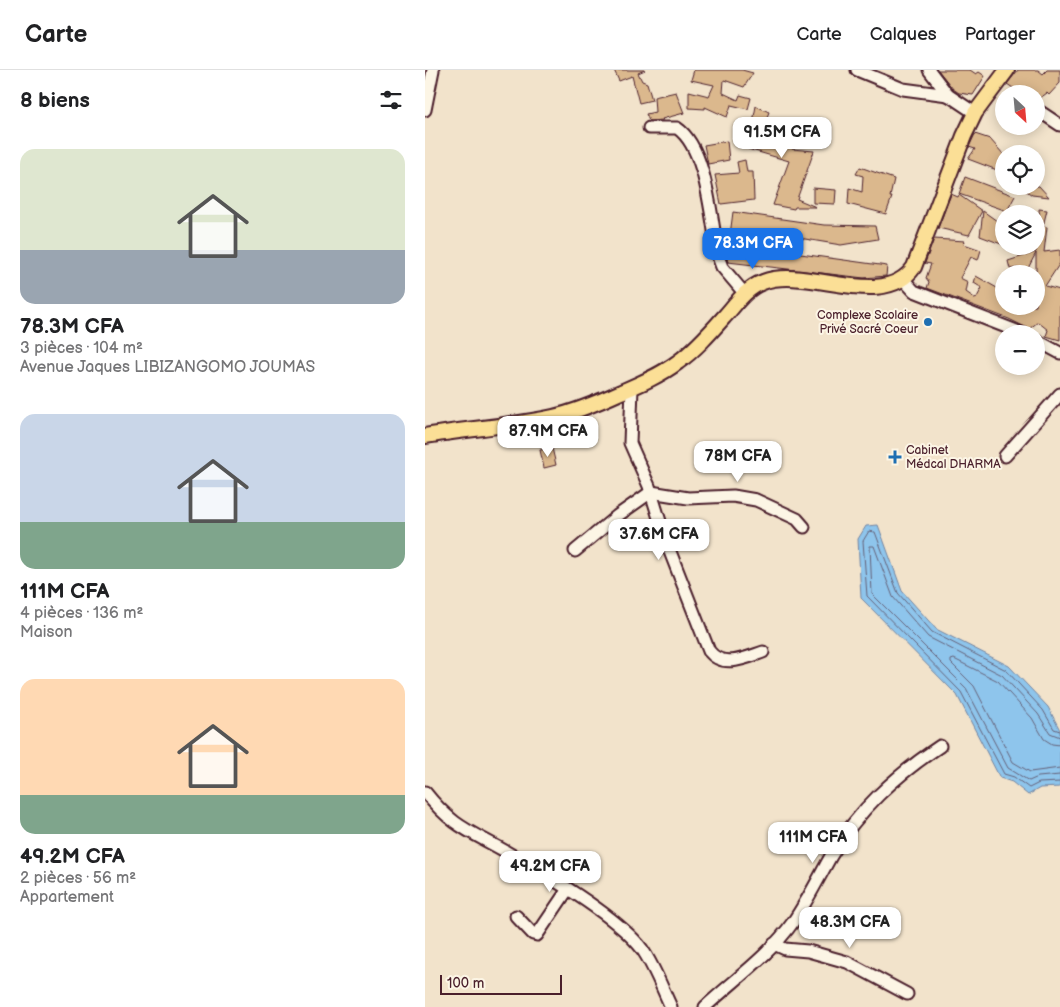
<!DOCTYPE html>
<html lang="fr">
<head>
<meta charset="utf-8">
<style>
	:root { --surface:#fff; --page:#f6f6f6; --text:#202124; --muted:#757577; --line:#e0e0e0; --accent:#1a73e8 }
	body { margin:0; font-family:"Balsamiq Sans",sans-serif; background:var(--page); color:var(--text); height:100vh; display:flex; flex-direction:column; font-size:19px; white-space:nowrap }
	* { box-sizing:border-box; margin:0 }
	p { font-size:16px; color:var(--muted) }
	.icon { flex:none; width:28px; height:28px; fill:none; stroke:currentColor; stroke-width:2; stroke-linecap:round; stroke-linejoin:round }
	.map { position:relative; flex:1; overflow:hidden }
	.drawer { display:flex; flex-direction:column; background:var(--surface); width:425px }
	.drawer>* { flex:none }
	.needle { width:32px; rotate:154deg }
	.fabs { position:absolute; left:570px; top:15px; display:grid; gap:10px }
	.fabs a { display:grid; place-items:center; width:50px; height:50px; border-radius:50%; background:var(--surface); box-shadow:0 2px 12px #0003; font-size:25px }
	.scale { position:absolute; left:15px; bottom:12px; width:122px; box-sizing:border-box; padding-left:5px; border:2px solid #4a1f2b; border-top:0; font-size:14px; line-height:18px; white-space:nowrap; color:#4a1f2b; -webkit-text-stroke:4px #fcf5e5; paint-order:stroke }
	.price { position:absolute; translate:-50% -42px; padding:0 11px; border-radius:10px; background:#fff; color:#222; font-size:16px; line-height:32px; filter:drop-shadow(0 1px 2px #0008) }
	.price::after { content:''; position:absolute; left:50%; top:30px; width:15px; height:11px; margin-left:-8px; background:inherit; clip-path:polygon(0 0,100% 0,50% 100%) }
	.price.active { background:var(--accent); color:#fff }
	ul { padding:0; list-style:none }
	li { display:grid; align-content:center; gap:10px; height:265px; padding:0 20px }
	li span { display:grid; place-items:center; height:155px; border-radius:15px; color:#555 }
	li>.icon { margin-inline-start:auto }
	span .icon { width:90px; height:90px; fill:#fffc; stroke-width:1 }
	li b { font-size:21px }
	h2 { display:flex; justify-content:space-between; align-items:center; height:60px; padding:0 20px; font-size:21px }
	header { display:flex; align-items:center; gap:30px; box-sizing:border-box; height:70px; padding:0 25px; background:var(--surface); border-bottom:1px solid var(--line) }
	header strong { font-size:24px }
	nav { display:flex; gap:28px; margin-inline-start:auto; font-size:18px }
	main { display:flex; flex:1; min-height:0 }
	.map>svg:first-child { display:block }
</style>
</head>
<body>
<header>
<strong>Carte</strong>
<nav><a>Carte</a><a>Calques</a><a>Partager</a></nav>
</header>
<main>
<section class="drawer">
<h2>8 biens<svg class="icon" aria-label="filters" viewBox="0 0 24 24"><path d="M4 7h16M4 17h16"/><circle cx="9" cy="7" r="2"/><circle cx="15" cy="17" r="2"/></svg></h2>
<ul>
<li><span style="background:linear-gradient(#dfe7d0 65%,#9aa5b1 0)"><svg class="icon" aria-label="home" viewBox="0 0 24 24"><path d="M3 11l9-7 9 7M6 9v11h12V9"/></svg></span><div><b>78.3M CFA</b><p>3 pièces · 104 m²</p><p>Avenue Jaques LIBIZANGOMO JOUMAS</p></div></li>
<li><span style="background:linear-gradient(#c9d6e8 70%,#7fa58c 0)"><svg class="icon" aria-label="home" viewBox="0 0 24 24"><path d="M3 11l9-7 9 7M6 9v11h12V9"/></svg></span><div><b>111M CFA</b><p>4 pièces · 136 m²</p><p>Maison</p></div></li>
<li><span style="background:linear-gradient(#ffd9b3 75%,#7fa58c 0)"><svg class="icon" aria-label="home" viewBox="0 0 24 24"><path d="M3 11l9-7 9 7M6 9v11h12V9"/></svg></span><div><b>49.2M CFA</b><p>2 pièces · 56 m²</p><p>Appartement</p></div></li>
</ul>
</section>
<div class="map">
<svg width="635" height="937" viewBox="0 0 635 937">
	<rect width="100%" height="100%" fill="#f2e3cb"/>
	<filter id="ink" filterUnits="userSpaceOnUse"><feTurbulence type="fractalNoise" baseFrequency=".02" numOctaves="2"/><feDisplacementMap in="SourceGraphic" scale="10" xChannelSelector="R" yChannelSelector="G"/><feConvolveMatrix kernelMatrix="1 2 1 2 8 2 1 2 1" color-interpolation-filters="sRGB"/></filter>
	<g filter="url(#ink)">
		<path fill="#8ec5ec" stroke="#73839f" d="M453,455L477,521L511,559L584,596L623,637L635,660V717L615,718L603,725L587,712L575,708L532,625L436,528L433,469L441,456Z"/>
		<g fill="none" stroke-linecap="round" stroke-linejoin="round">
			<g stroke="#656178" stroke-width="1">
				<path d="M635,661L629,659L618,640L581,600L507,562L473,523L450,462L444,461L438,471L442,526L536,622L579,704L589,707L604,718L614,713L635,712"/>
				<path d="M635,667L625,663L613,644L577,605L503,567L468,527L449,476H445L447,524L541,618L583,698L604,711L613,707L635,705"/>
				<path d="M635,675L627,674L619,669L607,648L573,611L529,589L526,590V593L549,616L588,692L605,702L635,698"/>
			</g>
		</g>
		<g fill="#dbb88d" stroke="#4a1f2b">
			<path d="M189,0H220L213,3L217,11L222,13L227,30L214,33L207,6L194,11Z"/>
			<path d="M269,0H317L328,3L319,17L299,10L298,23L313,30L315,25L326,28L323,39L306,35L302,47L280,37V39L264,38V21L284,26L289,15L266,10Z"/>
			<path d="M513,0H545L551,4L554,2L560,6L548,25L534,23L528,19Z"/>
			<path d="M593,0H613L618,4L622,0H635V13L624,25L622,23L611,31V24H597L582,14Z"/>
			<path d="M251,22L259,43L237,49L238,50L224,51L221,44L230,42L229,27Z"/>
			<path d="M331,36L344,42L338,57L371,66L367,79L389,81L372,129L391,137H370L369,139L348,135L364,91L323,79Z"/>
			<path d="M550,64L565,69L579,85V90L572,100L543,89L550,79L544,77Z"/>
			<path d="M302,71L304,90L283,94L279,75Z"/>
			<path d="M320,90L322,102H328L329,130L296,134L290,105L314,103L312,92Z"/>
			<path d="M435,97L469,109L465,127H467L461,144L423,134L424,118L437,122L438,106L431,104Z"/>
			<path d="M540,107L590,126L582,141L534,124Z"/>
			<path d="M595,116H614L624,127L607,125Z"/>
			<path d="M388,118L411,120L410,134L388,133Z"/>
			<path d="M526,124L533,127L534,125L557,141L544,165L513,158Z"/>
			<path d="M614,139L622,140L618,156L622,157L619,182L635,180V193L620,216L635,220V270L621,266L623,260L613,252L604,259L584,249L502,218L504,212L501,208L506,194L500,193L509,169L540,171L539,174L556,180L553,190L546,187L535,208L543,212L541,222L551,229L557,218L549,213L551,206L579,222V236H611V183L600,204H591L594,198L585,199L583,191L611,182V156H615Z"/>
			<path d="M558,141L579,156V175L555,166Z"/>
			<path d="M308,142L399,155L450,156L453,169L416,175L356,165L354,181L462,196L461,206L439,208L303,192L302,188Z"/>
			<path d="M127,378L131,395L119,398L115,380Z"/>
		</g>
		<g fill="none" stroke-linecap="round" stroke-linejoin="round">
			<defs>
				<g id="minor">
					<path d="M432,0L478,19L523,25"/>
					<path d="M504,0L523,25L550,43"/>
					<path d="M611,39L635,55"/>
					<path d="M0,40L8,0"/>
					<path d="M224,58H252C283,79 286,154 294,189L297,197L320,224"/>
					<path d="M478,209L489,221L599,264"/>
					<path d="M611,270L635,283"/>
					<path d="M207,318L205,373L224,416L242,474L284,581C298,599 320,588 338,582"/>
					<path d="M580,386L635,324"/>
					<path d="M150,481L192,446L226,422L263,428L308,426L331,430L372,449L379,457"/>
					<path d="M0,722C29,759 48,762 85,784C122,805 192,846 217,879C229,896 237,918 246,937"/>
					<path d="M91,846L108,864L112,865L143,819"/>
					<path d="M349,874L360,879L383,881L422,892L482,924"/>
					<path d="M280,937C309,910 345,885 368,852C383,830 393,809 406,786C433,740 470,706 515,676"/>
				</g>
				<path id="major" d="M0,366C42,359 86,356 128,347C151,342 174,332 196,322C215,314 236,305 253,292C270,280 285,263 299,247C310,235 321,218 338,212C382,195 458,242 489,197L539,66L550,43L582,0"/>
			</defs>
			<use href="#minor" stroke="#4a1f2b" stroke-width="15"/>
			<use href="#major" stroke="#4a1f2b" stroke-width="18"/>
			<use href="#minor" stroke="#fcf5e5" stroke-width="11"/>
			<use href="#major" stroke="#fbdf96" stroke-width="14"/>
		</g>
	</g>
	<g fill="#1f6fb2" stroke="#fcf5e5" stroke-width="2">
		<circle cx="503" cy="252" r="5"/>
		<path d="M467.5 379.5h5v5h5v5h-5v5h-5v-5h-5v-5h5z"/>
	</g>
	<g text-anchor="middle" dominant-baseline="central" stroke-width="4" stroke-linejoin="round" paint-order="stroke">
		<g font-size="12" fill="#4a1f2b" stroke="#fcf5e5" text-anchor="end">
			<text x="493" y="245">Complexe Scolaire<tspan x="493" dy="14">Privé Sacré Coeur</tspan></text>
			<text x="481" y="380" text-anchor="start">Cabinet<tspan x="481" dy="14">Médcal DHARMA</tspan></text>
		</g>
	</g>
</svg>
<div class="fabs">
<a><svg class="needle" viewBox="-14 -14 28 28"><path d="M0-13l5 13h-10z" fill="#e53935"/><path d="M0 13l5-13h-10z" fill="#757577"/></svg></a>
<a><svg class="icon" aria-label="locate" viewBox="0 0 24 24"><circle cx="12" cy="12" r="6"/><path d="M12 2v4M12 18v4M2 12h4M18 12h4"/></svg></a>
<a><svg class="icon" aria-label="layers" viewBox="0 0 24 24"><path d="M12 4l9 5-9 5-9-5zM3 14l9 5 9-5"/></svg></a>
<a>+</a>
<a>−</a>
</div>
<div class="scale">100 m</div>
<b class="price" style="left:357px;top:89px">91.5M CFA</b>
<b class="price active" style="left:328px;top:200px">78.3M CFA</b>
<b class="price" style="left:123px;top:388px">87.9M CFA</b>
<b class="price" style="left:313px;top:413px">78M CFA</b>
<b class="price" style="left:234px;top:491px">37.6M CFA</b>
<b class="price" style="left:388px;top:794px">111M CFA</b>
<b class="price" style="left:125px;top:823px">49.2M CFA</b>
<b class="price" style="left:425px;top:879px">48.3M CFA</b>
</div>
</main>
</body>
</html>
